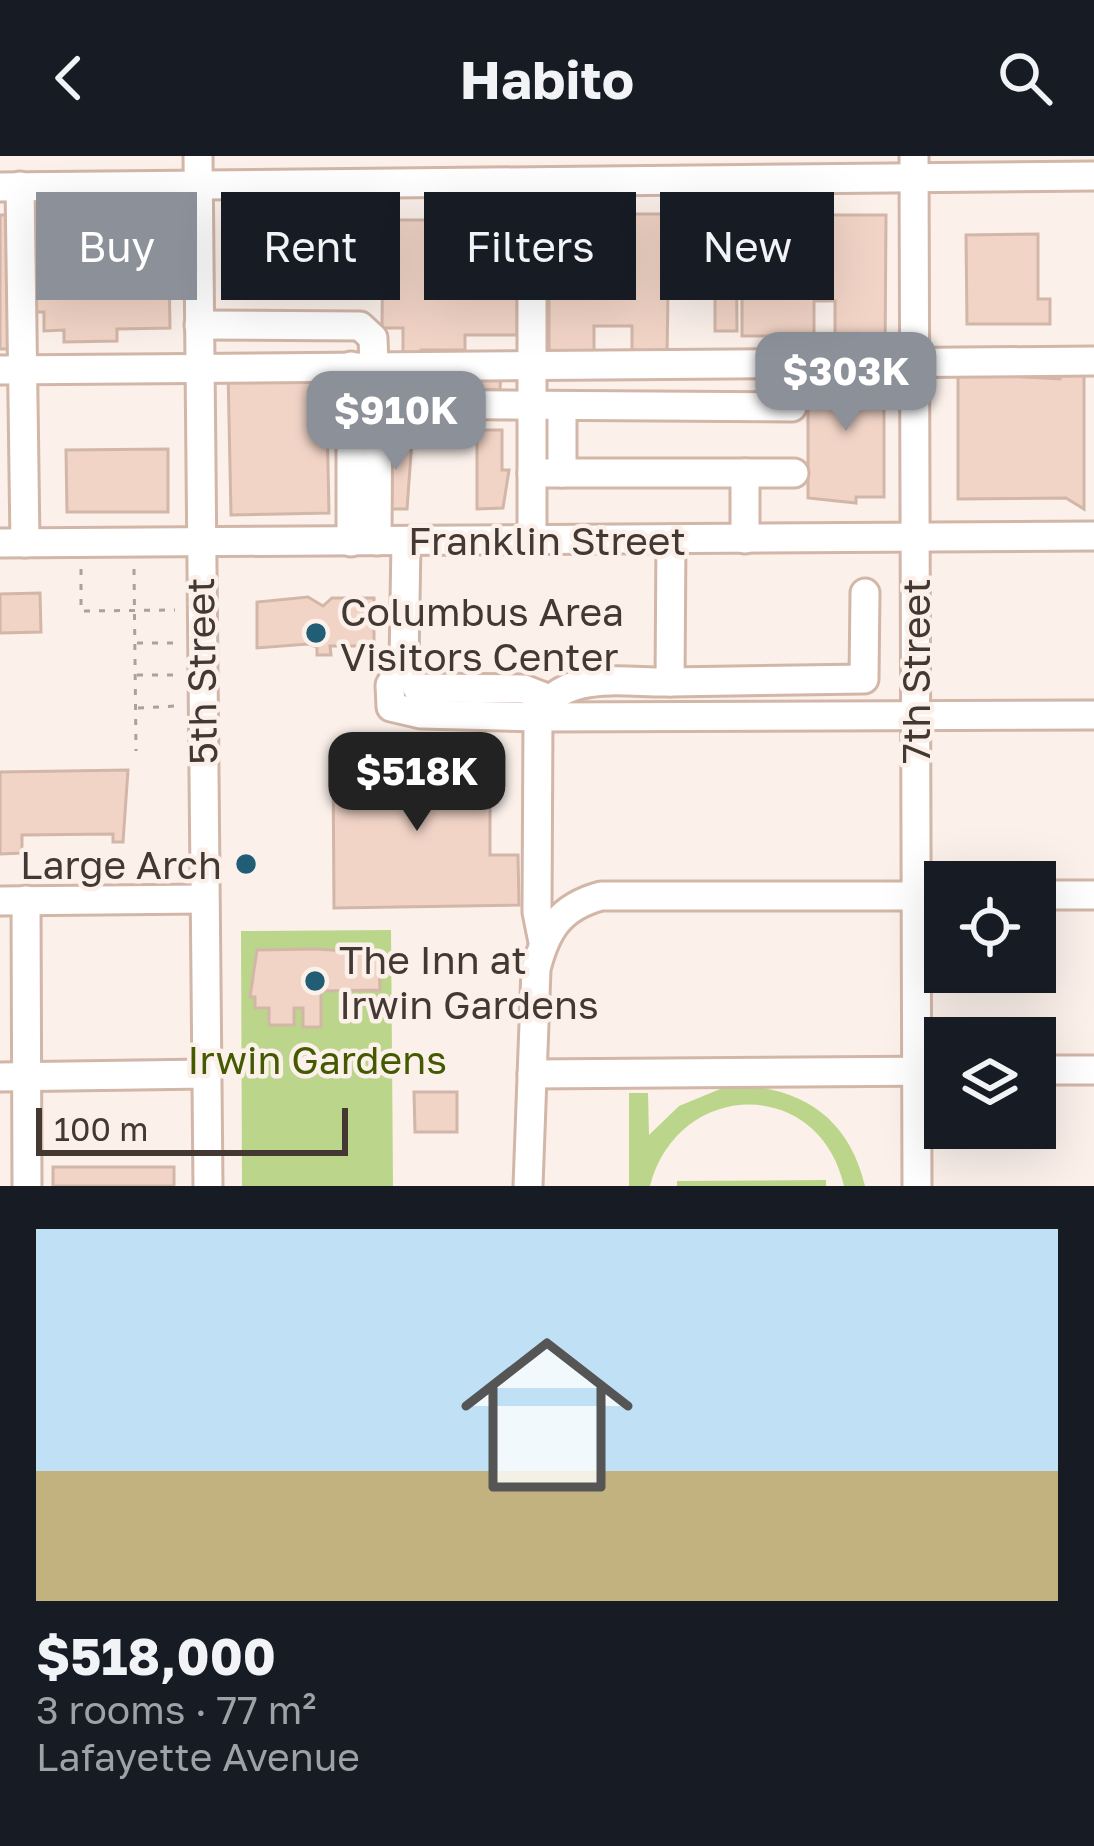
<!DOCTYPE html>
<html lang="en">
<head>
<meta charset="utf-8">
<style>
	:root { --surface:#171b24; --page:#20242c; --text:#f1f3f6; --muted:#9ea1a6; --accent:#8c9099 }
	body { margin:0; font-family:"Golos Text",sans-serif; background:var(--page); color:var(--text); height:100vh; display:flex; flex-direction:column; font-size:45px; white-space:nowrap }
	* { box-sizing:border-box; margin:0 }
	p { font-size:39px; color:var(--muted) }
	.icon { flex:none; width:66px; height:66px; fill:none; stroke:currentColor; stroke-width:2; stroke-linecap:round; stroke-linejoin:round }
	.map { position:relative; height:1030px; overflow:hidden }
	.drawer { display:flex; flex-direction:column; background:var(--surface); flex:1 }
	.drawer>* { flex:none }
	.hud { position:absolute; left:36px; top:36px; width:1023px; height:108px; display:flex; gap:24px }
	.controls { position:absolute; left:924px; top:705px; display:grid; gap:24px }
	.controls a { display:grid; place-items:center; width:132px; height:132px; border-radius:0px; background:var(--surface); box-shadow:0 12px 48px #0002; font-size:60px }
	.scale { position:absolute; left:36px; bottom:30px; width:312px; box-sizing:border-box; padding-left:12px; border:6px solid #433832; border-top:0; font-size:33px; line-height:42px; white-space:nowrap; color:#433832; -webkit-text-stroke:9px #fbf0ea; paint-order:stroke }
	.price { position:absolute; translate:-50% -102px; padding:0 27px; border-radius:24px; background:var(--accent); color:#fff; font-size:39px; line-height:78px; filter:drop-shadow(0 3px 6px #0008) }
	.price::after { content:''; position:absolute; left:50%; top:72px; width:36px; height:27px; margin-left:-18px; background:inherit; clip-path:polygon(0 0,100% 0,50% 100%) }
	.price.current { background:#222; color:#fff }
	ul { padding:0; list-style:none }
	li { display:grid; align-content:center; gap:24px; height:636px; padding:0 36px }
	li span { display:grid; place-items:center; height:372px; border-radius:0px; color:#555 }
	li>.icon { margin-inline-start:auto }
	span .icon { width:216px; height:216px; fill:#fffc; stroke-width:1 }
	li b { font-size:51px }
	.chip { padding:0 42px; border-radius:0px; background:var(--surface); box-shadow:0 12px 48px #0002; font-size:42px; line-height:108px }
	.chip.current { background:var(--accent); color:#fff }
	header { display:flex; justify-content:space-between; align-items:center; height:156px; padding:0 36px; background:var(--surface); font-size:54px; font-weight:700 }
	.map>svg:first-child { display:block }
</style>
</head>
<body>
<header><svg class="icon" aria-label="back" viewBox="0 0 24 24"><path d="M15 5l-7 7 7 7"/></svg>Habito<svg class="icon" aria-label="search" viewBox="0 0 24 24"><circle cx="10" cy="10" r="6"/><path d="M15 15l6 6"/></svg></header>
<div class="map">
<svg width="1094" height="1030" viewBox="0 0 1094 1030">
	<rect width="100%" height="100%" fill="#fbf0ea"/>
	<g fill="#bbd68a">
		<path d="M391,774L393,1030H242L241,775Z"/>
		<path d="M730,929C799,930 848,959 865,1030H844C819,920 678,923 650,1030H629V937H648L649,979L679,950Z"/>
		<path d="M826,1024V1030H677V1025Z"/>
	</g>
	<g fill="#f1d4c6" stroke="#d2b6a8" stroke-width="3">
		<path d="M168,56L170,172L117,173V185L64,186V174L44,175V156H27L25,58Z"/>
		<path d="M549,58H736L737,175H715V137H668L667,200H632V170H594V204H549Z"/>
		<path d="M0,59H10L12,193H0Z"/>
		<path d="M295,59L294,66H366V131H231V66H285V60Z"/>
		<path d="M742,59H886L885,201L835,202V145H814V180H742Z"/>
		<path d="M383,64H517V179H465V194H421V207H403V172H382Z"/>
		<path d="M1038,78V143H1050V168H967L966,79Z"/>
		<path d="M326,213L329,357L231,359L228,214Z"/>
		<path d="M475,213L501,214L500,234L474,233Z"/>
		<path d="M808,213H884V341H856V347L808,342Z"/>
		<path d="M1061,216H1084V353L1066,342L958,343V217L1060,223Z"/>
		<path d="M477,274H502V314H509L503,352L477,353Z"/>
		<path d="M383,284H412L407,353H383Z"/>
		<path d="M168,293V356H67L66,294Z"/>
		<path d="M40,437L41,476L0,477V438Z"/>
		<path d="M308,441L323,450L332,442H374V490H330L331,499H317V491L308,488L257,492V446Z"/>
		<path d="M333,600H490V699H518L519,749L334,752Z"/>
		<path d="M128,614L123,686H113V678L22,679V697L0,698V616Z"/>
		<path d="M316,793L379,797L380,834L321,835V871H303V852H294V869H269V852H255V841H250L257,794Z"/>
		<path d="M414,936H457V976H415Z"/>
		<rect x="53" y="1011" width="121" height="19"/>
	</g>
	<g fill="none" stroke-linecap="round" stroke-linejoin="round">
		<defs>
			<g id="minor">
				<path d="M198,0L208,1030"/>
				<path d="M914,0L917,1030"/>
				<path d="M20,30L25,387"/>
				<path d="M0,31L1094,20"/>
				<path d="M199,169L360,170L373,182L374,210"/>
				<path d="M351,210V386"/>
				<path d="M0,214L1094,205"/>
				<path d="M378,248L792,251"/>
				<path d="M532,317H794"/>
				<path d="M562,317V251"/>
				<path d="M745,317V383"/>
				<path d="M532,384V27"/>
				<path d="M377,385L378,232"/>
				<path d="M406,385L404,508L390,529L391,551L421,558L538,561L1094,559"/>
				<path d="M0,387L1094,380"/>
				<path d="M670,526L864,523L865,437"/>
				<path d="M417,532L524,533L547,542"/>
				<path d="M1035,739H1094"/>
				<path d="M26,744L27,1030"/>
				<path d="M0,745L203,743"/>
				<path d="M543,786L537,756L538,561C561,513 623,527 670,526L671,383"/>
				<path d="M1035,914H1094"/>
				<path d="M532,918L945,915"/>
				<path d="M0,921L206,918"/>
				<path d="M528,1030L536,813C546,774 560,751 601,740H945"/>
			</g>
		</defs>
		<use href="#minor" stroke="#d2b6a8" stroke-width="33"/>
		<g stroke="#aca19b" stroke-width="3" stroke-dasharray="6 9" stroke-linecap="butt">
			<path d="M81,413V455L175,454"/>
			<path d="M134,413L136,595"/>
			<path d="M137,487H175"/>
			<path d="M137,519H176"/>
			<path d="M138,552L176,550"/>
		</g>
		<use href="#minor" stroke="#fff" stroke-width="27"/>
	</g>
	<g fill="#215d75" stroke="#fbf0ea" stroke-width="4.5">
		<circle cx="316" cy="477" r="12"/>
		<circle cx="246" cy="708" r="12"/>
		<circle cx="315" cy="825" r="12"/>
	</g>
	<g text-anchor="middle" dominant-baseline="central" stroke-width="9" stroke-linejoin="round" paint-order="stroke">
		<g font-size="39" fill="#433832" stroke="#fbf0ea">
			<text x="547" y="384">Franklin Street</text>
			<text transform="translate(201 515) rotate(-91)">5th Street</text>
			<text transform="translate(915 515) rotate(-90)">7th Street</text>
		</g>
		<g font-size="39" fill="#433832" stroke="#fbf0ea" text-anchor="start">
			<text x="340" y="455">Columbus Area<tspan x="340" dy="45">Visitors Center</tspan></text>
			<text x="222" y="708" text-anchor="end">Large Arch</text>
			<text x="339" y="803">The Inn at<tspan x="339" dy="45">Irwin Gardens</tspan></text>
		</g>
		<g font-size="39" fill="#435a00" stroke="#fbf0ea">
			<text x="317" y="903">Irwin Gardens</text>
		</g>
	</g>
</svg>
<div class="controls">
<a><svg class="icon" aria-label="locate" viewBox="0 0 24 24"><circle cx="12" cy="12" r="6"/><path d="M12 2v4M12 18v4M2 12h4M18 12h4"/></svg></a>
<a><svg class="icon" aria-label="layers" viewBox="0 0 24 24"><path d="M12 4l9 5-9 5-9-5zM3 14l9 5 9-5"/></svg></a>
</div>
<div class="scale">100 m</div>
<b class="price" style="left:846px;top:278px">$303K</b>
<b class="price" style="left:396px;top:317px">$910K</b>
<b class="price current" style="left:417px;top:678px">$518K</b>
<div class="hud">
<a class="chip current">Buy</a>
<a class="chip">Rent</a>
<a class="chip">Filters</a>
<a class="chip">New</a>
</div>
</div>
<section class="drawer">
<ul>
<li><span style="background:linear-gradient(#bfe0f5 65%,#c2b280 0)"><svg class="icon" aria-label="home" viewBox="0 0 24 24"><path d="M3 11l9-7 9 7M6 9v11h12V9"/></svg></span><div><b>$518,000</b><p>3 rooms · 77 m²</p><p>Lafayette Avenue</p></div></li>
</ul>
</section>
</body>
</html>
